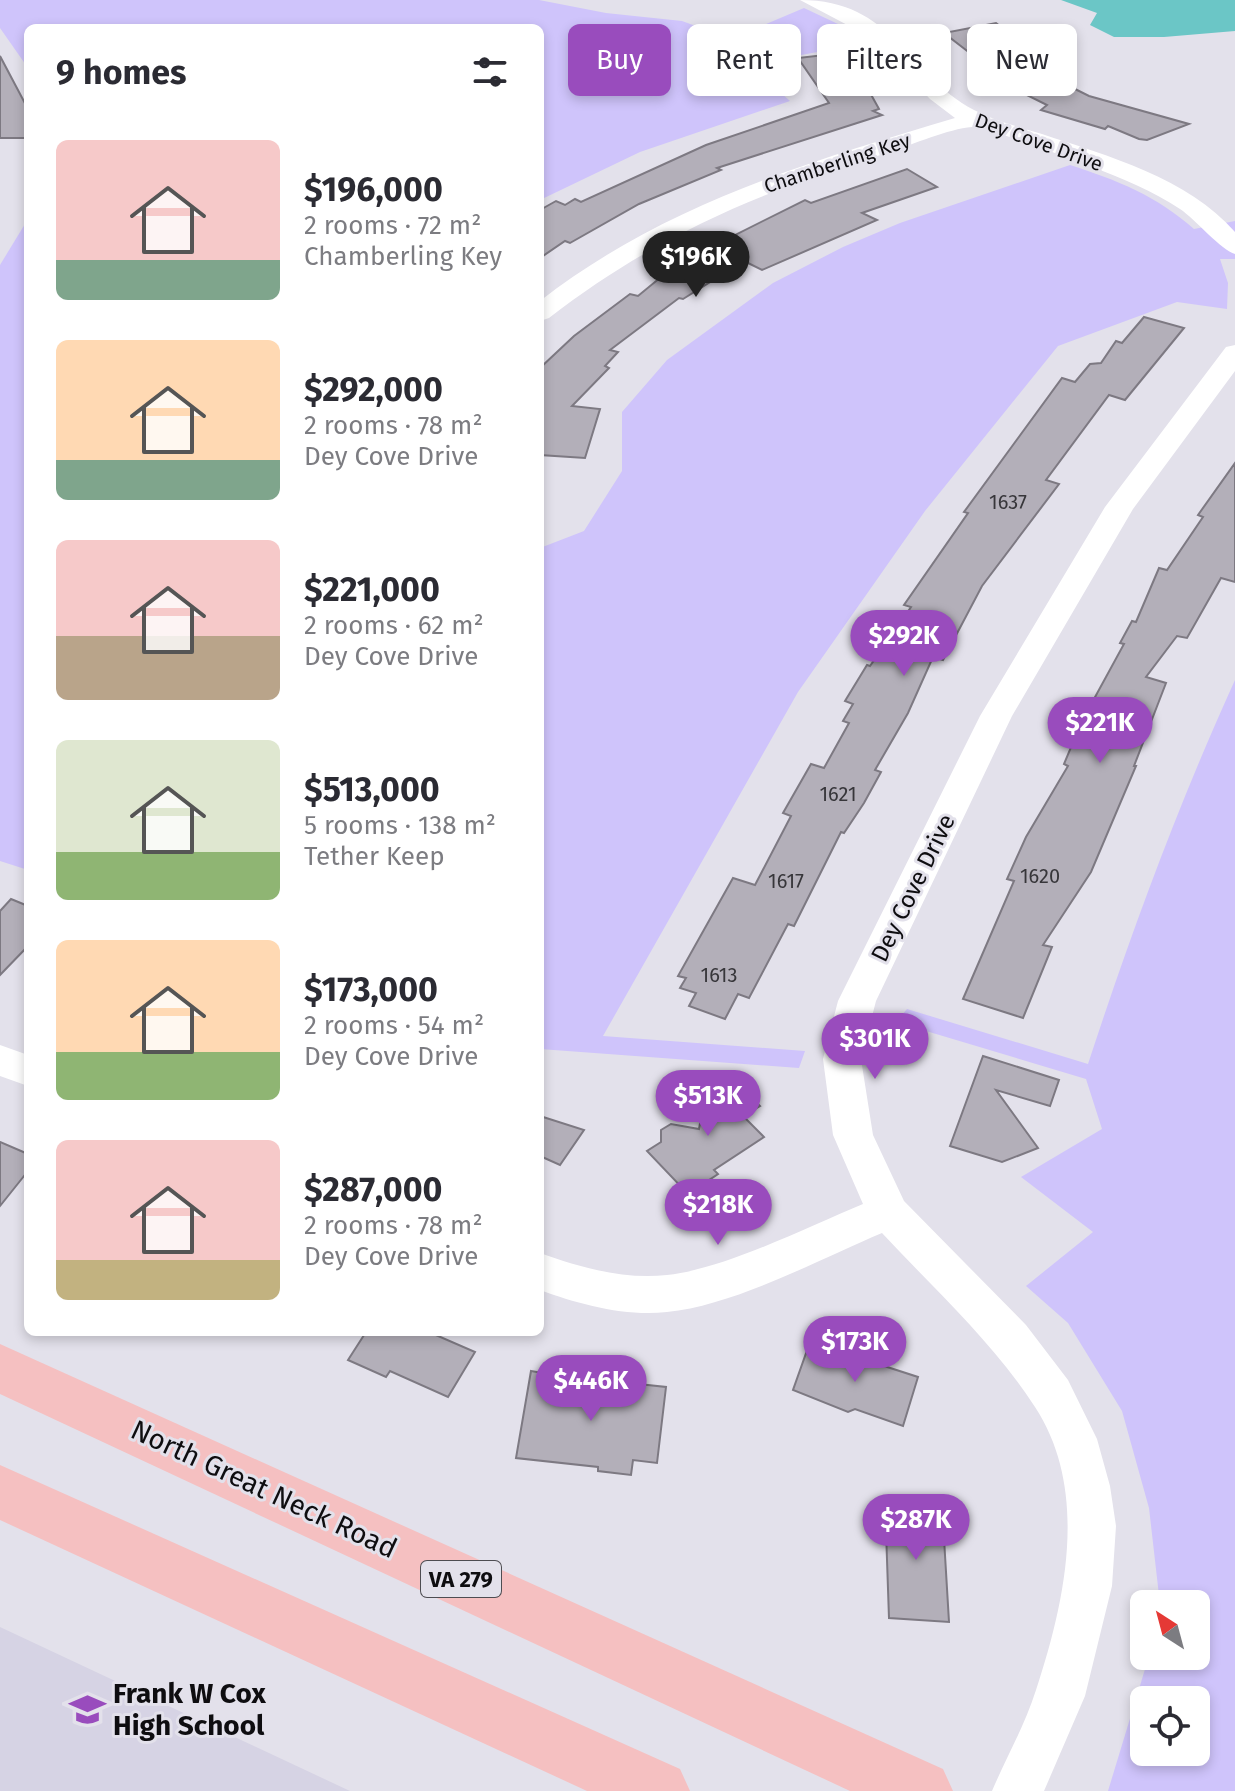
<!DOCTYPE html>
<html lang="en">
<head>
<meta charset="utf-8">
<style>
	:root { --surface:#fff; --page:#f2f2f3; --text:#2b2b33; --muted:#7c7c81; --accent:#994cbd }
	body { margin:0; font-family:"Fira Sans",sans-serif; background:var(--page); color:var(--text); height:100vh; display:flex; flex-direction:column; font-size:30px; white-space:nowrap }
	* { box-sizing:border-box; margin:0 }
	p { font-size:26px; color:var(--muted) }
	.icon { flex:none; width:44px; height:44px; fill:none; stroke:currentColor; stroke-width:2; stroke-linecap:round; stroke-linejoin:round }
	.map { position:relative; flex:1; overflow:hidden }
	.side { position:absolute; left:24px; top:24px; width:520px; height:1312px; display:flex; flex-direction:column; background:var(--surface); border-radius:12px; box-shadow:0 4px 12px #0003 }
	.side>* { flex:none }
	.top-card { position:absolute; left:568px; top:24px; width:546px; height:72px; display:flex; gap:16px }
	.needle { width:52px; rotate:324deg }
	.fabs { position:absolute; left:1130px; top:1590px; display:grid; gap:16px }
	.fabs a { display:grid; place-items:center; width:80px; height:80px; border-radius:12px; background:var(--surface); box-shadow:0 4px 12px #0003; font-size:40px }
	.price { position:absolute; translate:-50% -68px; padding:0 18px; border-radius:28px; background:var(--accent); color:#fff; font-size:26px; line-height:52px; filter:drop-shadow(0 2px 4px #0008) }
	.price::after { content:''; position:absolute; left:50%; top:48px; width:24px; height:18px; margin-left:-12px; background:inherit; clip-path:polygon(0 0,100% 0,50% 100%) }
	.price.active { background:#222; color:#fff }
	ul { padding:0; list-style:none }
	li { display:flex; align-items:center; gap:24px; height:200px; padding:0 32px }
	li span { display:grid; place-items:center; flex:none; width:224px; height:160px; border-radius:12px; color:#555 }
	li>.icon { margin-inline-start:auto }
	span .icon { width:96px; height:96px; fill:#fffc; stroke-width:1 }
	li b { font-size:34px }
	h2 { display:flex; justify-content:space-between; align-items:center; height:96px; padding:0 32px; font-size:34px }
	.chip { padding:0 28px; border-radius:12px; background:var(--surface); box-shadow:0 4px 12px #0003; font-size:28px; line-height:72px }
	.chip.active { background:var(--accent); color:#fff }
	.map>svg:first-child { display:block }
</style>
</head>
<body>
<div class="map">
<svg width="1235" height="1791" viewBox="0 0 1235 1791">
	<rect width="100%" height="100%" fill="#e3e1eb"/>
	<path fill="#d6d3e4" d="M0,1627L350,1791H0Z"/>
	<g fill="#cfc4fb" fill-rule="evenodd">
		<path d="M0,0H539L606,13L682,21L731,39L804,8L838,24L866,43L769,61L781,93L790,101L640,152L540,200V28H28V68L0,28Z"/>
		<path d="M1070,165C1117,180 1157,196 1194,229L1235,221V259H1220L1228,283L1227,309L1177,302L1058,346L925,511L798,692L603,1036L805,1051L799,1068L540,1049V548L584,531L622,471V412L667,360L773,283L843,247L900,223Z"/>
		<path d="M28,219V870L0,861V265Z"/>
		<path d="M1235,680V1791H1108L1149,1656H1196V1604H1160L1149,1508L1122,1411L1068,1323L1026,1286L1093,1232L1021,1177L1102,1129L1086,1079L896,1022L907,1009L1088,1064C1131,933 1178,805 1235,680ZM1196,1700V1752H1144V1700Z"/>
	</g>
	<path fill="#6bc6c6" d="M1061,0H1235V31L1164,37H1114L1090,25L1097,13Z"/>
	<g fill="#b3afb9" stroke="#7d7982" stroke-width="2">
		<path d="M996,23L1027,47L975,57L944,33Z"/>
		<path d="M842,53L858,71L879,109L873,111L882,115L717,168L721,170L639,204L570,243L565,241L540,258V210L556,201L565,205L575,199L581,202L706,145L829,103L798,58Z"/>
		<path d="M0,56L28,109V138H0Z"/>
		<path d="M1017,60L1089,96L1189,124L1147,140L1139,139L1108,126L1105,129L1041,110L1047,105L980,72Z"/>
		<path d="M907,169L937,187L862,213L877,220L762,270L744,261L683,299L679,298L610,350L618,352L605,366L609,368L572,406L600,409L585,458L540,455V368L574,336L630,294L638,296L661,277L716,248L713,246L805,200L811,203Z"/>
		<path d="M1144,317L1184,328L1125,400L1109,395L1046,480L1059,484L982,586L943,660L933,657L908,713L875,770L881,772L864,803L844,833L841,832L794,926L788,924L749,998L738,994L725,1019L689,1006L696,993L680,988L686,978L678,976L733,878L755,885L791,816L783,813L811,764L824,768L849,723L843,721L853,704L845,701L867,665L870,666L911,607L904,605L968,513L964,512L1062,378L1075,382L1090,364L1101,363L1116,341L1122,343Z"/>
		<path d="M1235,463V582L1221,578L1187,638L1177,636L1146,677L1166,683L1134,766H1136L1091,872L1043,945L1052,947L1023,1018L963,999L1014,881L1007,879L1026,837L1068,766L1064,764L1082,721L1124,644L1120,643L1132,621L1136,622L1159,568L1167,570L1203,517L1198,515Z"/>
		<path d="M11,899L28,906V946L0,975V911Z"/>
		<path d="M983,1056L1059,1080L1050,1106L996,1090L1038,1148L1002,1162L950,1146Z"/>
		<path d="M733,1079L760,1106L743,1116L764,1137L714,1170L718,1174L688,1194L647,1151L661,1142V1130L671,1124L699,1129L705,1096Z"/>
		<path d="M540,1116L584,1130L560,1165L540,1156Z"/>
		<path d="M0,1142L28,1154V1171L0,1206Z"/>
		<path d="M366,1332H429L475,1352L448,1397L390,1371L386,1377L348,1360Z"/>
		<path d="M810,1342L918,1377L903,1426L855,1409L848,1412L793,1390Z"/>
		<path d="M531,1371L619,1386L620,1382L666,1387L657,1463L633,1460L631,1475L598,1471V1467L516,1458Z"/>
		<path d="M885,1501L942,1505L949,1622L889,1618Z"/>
	</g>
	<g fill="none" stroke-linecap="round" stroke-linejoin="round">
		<g fill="#fff" fill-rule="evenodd">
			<path d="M800,0C894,0 905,73 974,110C995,121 1019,127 1042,134C1108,156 1188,178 1235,232V254C1222,251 1195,219 1180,209C1153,191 1122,178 1092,167C1073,160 986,126 972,127C948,129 914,144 890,152C762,191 656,235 549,318L540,321V301C663,205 808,162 955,118L930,99L872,38Z"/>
			<path d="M1235,345V371L1133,509L1012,716L876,1001L861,1059L873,1135L904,1201L1026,1325L1068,1380L1097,1439L1110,1486L1116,1526L1112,1586L1085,1696L1044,1791H992C1006,1758 1025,1725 1036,1690C1065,1602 1090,1491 1035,1407C993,1342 934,1289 882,1233C818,1260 735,1305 667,1312C626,1317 578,1304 540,1290V1253C579,1267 624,1280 667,1275C725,1269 807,1227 863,1204L833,1135L823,1059L838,1001L980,716L1105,507L1226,347Z"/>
			<path d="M0,1045L28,1055V1086L0,1076Z"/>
		</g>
		<g fill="#f5c0c1" fill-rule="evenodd">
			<path d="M0,1344L943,1769L953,1791H850L0,1394Z"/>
			<path d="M0,1465L680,1769L690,1791H587L0,1520Z"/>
		</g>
	</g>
	<defs>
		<symbol id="school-bare" viewBox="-9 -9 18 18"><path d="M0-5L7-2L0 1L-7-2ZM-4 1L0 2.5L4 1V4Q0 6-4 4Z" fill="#994cbd" stroke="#e3e1eb" stroke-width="2.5" paint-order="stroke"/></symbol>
	</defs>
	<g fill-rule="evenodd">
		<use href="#school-bare" x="62" y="1684" width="51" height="51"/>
	</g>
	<g text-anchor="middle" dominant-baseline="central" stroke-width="6" stroke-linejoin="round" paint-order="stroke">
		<g font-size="20" fill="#0e0d10" stroke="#e3e1eb">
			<text transform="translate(1039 142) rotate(20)">Dey Cove Drive</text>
			<text transform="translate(837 163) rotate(-18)">Chamberling Key</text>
		</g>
		<g font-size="20" fill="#37363a">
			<text x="1008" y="502">1637</text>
			<text x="838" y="794">1621</text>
			<text x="1040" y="876">1620</text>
			<text x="786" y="881">1617</text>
			<text x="719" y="975">1613</text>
		</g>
		<rect fill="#e3e1eb" stroke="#4e4d52" stroke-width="2" x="421" y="1561" width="80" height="36" rx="6"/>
		<g font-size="22" font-weight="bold" fill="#0e0d10">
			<text x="461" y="1579">VA 279</text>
		</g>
		<g font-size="24" fill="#0e0d10" stroke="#e3e1eb">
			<text transform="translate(913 888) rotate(-64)">Dey Cove Drive</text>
		</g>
		<g font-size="28" fill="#0e0d10" stroke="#e3e1eb">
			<text transform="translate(264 1489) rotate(25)">North Great Neck Road</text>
		</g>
		<g font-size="28" font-weight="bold" fill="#0e0d10" stroke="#e3e1eb" text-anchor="start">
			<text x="113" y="1693">Frank W Cox<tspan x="113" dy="32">High School</tspan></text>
		</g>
	</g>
</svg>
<div class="fabs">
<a><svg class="needle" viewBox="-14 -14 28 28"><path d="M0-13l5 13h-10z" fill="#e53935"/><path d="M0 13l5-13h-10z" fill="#7c7c81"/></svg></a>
<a><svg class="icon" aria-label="locate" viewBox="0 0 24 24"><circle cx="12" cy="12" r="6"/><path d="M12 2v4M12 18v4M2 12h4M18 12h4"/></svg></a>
</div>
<b class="price active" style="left:696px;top:299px">$196K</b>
<b class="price" style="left:904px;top:678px">$292K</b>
<b class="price" style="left:1100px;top:765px">$221K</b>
<b class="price" style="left:875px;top:1081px">$301K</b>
<b class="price" style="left:708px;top:1138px">$513K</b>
<b class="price" style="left:718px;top:1247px">$218K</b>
<b class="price" style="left:855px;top:1384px">$173K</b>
<b class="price" style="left:591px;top:1423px">$446K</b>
<b class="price" style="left:916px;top:1562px">$287K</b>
<div class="top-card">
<a class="chip active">Buy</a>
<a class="chip">Rent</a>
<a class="chip">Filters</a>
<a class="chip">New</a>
</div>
<section class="side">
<h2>9 homes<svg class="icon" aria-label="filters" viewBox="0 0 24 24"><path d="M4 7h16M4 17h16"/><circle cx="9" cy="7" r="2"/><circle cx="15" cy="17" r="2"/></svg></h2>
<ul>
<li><span style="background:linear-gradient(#f6c9c9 75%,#7fa58c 0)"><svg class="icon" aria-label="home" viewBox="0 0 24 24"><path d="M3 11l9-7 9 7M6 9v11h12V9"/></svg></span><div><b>$196,000</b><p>2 rooms · 72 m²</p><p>Chamberling Key</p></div></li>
<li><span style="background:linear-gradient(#ffd9b3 75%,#7fa58c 0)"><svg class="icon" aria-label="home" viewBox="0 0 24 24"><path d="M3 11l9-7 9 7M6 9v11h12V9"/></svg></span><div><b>$292,000</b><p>2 rooms · 78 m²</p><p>Dey Cove Drive</p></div></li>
<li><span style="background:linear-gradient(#f6c9c9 60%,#b9a48a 0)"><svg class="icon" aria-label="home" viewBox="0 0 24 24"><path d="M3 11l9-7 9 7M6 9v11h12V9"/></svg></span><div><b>$221,000</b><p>2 rooms · 62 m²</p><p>Dey Cove Drive</p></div></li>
<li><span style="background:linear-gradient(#dfe7d0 70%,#8fb573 0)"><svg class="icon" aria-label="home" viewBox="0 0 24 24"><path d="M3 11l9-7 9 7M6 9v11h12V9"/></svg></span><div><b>$513,000</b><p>5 rooms · 138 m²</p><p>Tether Keep</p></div></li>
<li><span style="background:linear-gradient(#ffd9b3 70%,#8fb573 0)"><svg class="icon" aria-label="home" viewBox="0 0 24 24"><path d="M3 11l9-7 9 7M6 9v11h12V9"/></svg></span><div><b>$173,000</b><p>2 rooms · 54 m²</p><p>Dey Cove Drive</p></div></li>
<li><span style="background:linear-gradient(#f6c9c9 75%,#c2b280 0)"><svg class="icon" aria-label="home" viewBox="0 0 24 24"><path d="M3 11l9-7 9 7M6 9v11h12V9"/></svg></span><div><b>$287,000</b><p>2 rooms · 78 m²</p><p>Dey Cove Drive</p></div></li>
</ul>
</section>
</div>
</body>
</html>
